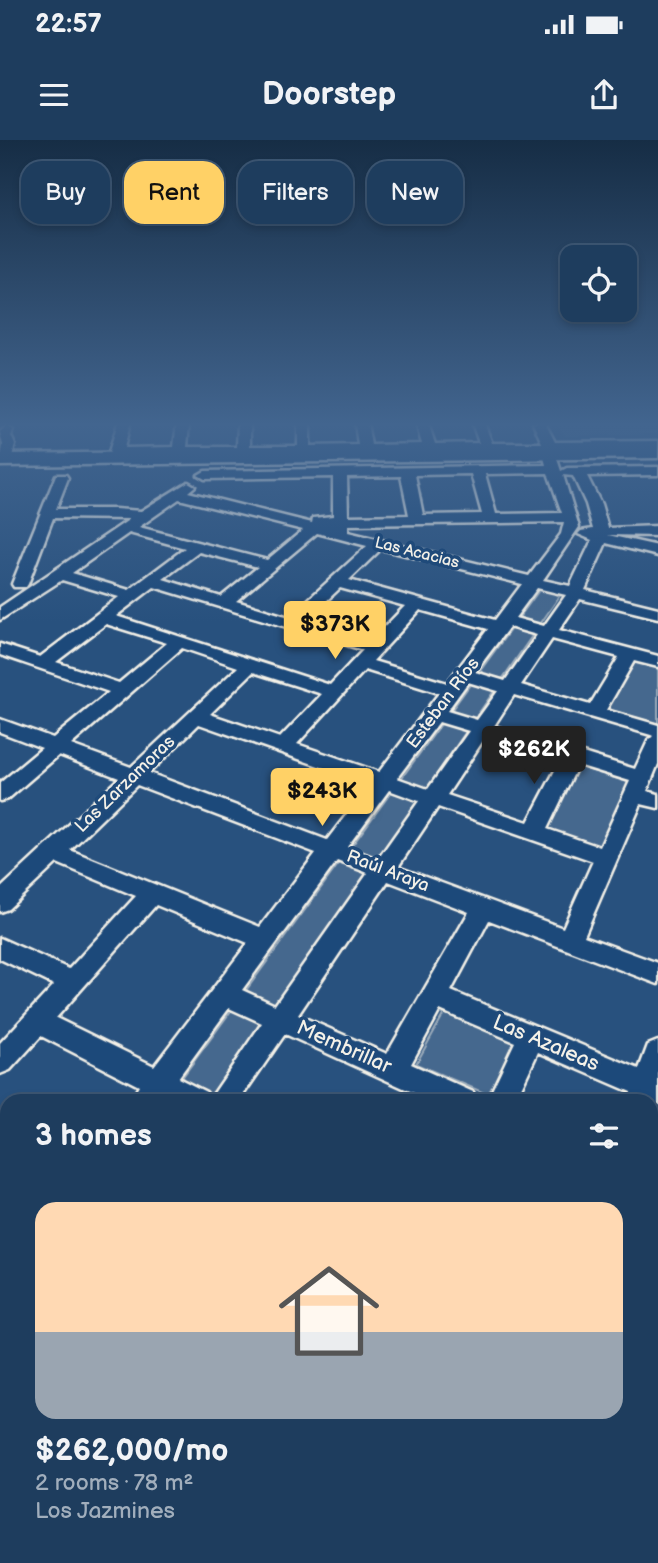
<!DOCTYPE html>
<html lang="en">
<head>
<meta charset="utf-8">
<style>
	:root { --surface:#1e3d5e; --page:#2b4867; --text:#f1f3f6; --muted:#a1aebc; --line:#3c5673; --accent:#ffd166 }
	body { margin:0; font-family:"Balsamiq Sans",sans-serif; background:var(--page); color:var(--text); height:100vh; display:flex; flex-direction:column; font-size:26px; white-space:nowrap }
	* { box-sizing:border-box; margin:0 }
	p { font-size:23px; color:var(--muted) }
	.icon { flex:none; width:38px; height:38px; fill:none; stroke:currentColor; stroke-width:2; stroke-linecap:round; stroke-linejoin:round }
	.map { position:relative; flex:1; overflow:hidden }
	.sheet { position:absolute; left:0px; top:954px; width:658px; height:471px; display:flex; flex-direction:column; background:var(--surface); border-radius:21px 21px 0 0; box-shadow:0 4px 10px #0003,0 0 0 2px var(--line) }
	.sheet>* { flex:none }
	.hud { position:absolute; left:21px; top:21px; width:616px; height:63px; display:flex; gap:14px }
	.controls { position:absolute; left:560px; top:105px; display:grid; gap:14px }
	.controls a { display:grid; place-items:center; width:77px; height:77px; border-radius:14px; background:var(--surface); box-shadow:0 4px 10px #0003,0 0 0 2px var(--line); font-size:35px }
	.price { position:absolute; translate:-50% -60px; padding:0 16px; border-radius:7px; background:var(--accent); color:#111; font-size:23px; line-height:46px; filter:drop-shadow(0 2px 4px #0008) }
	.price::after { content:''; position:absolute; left:50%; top:42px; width:21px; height:16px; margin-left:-10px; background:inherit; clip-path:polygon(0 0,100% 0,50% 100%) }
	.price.current { background:#222; color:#fff }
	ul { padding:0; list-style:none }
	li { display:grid; align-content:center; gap:14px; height:371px; padding:0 35px }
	li span { display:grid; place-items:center; height:217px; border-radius:21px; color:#555 }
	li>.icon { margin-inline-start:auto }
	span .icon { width:126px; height:126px; fill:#fffc; stroke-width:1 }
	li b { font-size:30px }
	h2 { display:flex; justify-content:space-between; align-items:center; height:84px; padding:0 35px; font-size:30px }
	.tag { padding:0 24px; border-radius:21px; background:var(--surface); box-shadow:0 4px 10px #0003,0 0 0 2px var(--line); font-size:24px; line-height:63px }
	.tag.current { background:var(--accent); color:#111 }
	.status { display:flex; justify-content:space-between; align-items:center; height:49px; padding:0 35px; background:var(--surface); direction:ltr }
	.status svg { height:19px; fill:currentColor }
	header { display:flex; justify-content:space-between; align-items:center; height:91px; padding:0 35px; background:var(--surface); font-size:32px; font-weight:700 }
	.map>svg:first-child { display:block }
</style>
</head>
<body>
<div class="status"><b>22:57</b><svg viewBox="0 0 49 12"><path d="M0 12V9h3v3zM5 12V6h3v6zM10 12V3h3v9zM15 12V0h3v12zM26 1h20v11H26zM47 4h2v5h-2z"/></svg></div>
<header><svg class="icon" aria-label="menu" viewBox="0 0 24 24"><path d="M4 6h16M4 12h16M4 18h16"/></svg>Doorstep<svg class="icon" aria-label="share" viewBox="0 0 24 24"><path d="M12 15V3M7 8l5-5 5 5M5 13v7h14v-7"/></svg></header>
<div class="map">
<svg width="658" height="1423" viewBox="0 0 658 1423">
	<rect width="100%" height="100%" fill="#28517e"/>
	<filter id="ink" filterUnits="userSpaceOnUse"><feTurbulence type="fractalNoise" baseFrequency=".0143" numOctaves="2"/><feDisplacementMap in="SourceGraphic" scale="14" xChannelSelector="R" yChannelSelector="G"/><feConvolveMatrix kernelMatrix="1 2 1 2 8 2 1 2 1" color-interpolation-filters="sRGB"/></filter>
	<g filter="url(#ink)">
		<path fill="#375d86" d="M557,283H658V294L565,296Z"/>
		<g fill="#45688e" stroke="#9cacbb" stroke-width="2">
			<path d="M540,449L561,454L211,961H165Z"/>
			<path d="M636,520L658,527V584L607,569Z"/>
			<path d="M568,623L637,645L604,716L532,691Z"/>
			<path d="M447,868L519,895L489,955L416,924Z"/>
		</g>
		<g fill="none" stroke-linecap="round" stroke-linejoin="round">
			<defs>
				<g id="minor">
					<path d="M118,283H130L124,308L174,307L177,283H189L187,307H237L238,283H250V306H298V283H310V306L358,305L355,283H367L371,305L422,304L416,283H428L435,304L479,303L472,283H484L492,303H542L533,283H545L555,302L658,301V309L555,310V313L561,331L567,328L658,327V335L587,336L601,364L608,388L658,386V396L608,395L658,406V416L606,403L585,450L658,468V478L580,459L559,490L658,516V527L634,521L606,570L658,585V624L647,651L658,654V668L641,664L584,796L658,823V844L489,780L451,851L639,929L648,905L658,901V963L651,970V961H629L631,952L538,912L515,961H487L515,902L440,870L411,924L473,952L477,961H432L285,894L239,961H168L163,958L161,961H130L139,946L41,896L10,930L0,934V903L54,845L0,819V798L69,829L136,756L57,723L8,769L0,772V749L119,638L59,615L8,659L0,661V643L42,608L0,592V579L53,598L109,552L0,515V504L40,517L119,457L62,440L0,480V467L130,379L53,378L28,444L26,447H14L12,444L56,335H66L68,338L56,369H115L141,371L188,342L195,346L188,352L312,383L313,378L333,376V337L205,339L198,335L205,331L546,325L542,310L250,314L243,319L236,314L186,315L179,320L172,315L116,316L109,312ZM548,333L562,373L496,374L485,334ZM471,334L482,374L423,375L415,335ZM563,335L573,336L586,364L593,389L581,391L578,394L592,400L570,446L543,440L579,387ZM401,336L409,375L348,376L347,337ZM179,359L303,390L267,420L139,387ZM564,382L561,394L529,436L348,392V385ZM129,393L185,408L129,450L72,433ZM317,393L367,406L289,477L236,461ZM381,409L522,444L495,480L349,440ZM199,412L258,427L221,457L163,439ZM154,447L363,510L330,545L116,476ZM340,448L405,466L371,501L305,481ZM537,448L566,455L544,486L515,478ZM420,470L488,489L447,543L373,521ZM106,484L167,503L119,543L56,522ZM509,487L537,495L505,541L475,532ZM552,499L619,517L590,565L521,545ZM182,508L238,527L131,627L71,605ZM365,530L439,553L379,632L297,604ZM253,532L322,554L280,598L210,574ZM468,542L498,551L477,580L447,571ZM514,555L651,595L653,596L648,601L635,629L494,586ZM439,582L469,591L428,649L397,638ZM199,584L370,644L327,700L149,633ZM486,596L561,619L528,682L447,655ZM578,625L630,641L600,707L547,689ZM137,645L316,713L260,787L70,710ZM389,650L419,661L378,719L347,707ZM438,667L593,721L563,788L398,727ZM337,721L368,733L275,865L242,850ZM388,741L469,772L387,914L298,875ZM156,765L248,803L154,926L56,878ZM229,868L262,883L210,959L206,952L178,938Z"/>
					<path d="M7,286L13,290L11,296L15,305L11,320L4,324L0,323L3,305L0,292Z"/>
					<path d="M7,1126V1166L0,1169V1129Z"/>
					<path d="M0,1172L7,1175V1210L0,1207Z"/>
					<path d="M651,1173L658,1176V1210L651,1207Z"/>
					<path d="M7,1260V1303L0,1306V1263Z"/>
					<path d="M651,1343L658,1346V1385L651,1382Z"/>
					<path d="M278,1418H318L316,1423H276Z"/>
					<path d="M466,1418H506L505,1423H465Z"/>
				</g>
				<path id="highway" d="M658,306V318L0,326V314Z"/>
			</defs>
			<use href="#minor" stroke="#f4f1e8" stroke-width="5"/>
			<use href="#highway" stroke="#f4f1e8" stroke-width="5"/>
			<use href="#minor" fill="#1f4a7a" fill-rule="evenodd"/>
			<use href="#highway" fill="#1f4a7a" fill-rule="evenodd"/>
		</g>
	</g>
	<linearGradient id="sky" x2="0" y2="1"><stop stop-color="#162d45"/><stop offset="0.59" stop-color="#42658f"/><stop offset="1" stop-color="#42658f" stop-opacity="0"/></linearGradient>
	<rect width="658" height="482" fill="url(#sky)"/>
	<g text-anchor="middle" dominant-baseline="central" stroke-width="7" stroke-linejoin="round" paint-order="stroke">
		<g font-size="16" fill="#f4f1e8" stroke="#1f4a7a">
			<text transform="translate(417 413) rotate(14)">Las Acacias</text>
		</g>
		<g font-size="18" fill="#f4f1e8" stroke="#1f4a7a">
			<text transform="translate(443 563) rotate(-53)">Esteban Ríos</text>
			<text transform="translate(125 644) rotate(-44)">Las Zarzamoras</text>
			<text transform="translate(388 731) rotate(21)">Raúl Araya</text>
		</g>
		<g font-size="21" fill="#f4f1e8" stroke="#1f4a7a">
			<text transform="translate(546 903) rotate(23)">Las Azaleas</text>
			<text transform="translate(344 907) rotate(24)">Membrillar</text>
		</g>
	</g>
</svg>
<div class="controls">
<a><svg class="icon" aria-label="locate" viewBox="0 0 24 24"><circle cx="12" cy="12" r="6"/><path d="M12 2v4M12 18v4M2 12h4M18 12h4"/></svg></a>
</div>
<b class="price" style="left:335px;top:521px">$373K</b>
<b class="price current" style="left:534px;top:646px">$262K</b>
<b class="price" style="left:322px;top:688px">$243K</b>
<div class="hud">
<a class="tag">Buy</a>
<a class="tag current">Rent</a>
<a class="tag">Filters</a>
<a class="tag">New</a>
</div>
<section class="sheet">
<h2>3 homes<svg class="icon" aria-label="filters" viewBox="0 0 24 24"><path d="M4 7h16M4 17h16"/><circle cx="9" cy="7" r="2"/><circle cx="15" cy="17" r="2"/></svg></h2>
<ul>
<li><span style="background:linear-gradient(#ffd9b3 60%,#9aa5b1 0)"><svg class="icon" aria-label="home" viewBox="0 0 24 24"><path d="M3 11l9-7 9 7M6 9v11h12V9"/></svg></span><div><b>$262,000/mo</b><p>2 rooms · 78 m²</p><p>Los Jazmines</p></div></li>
</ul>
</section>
</div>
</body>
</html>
